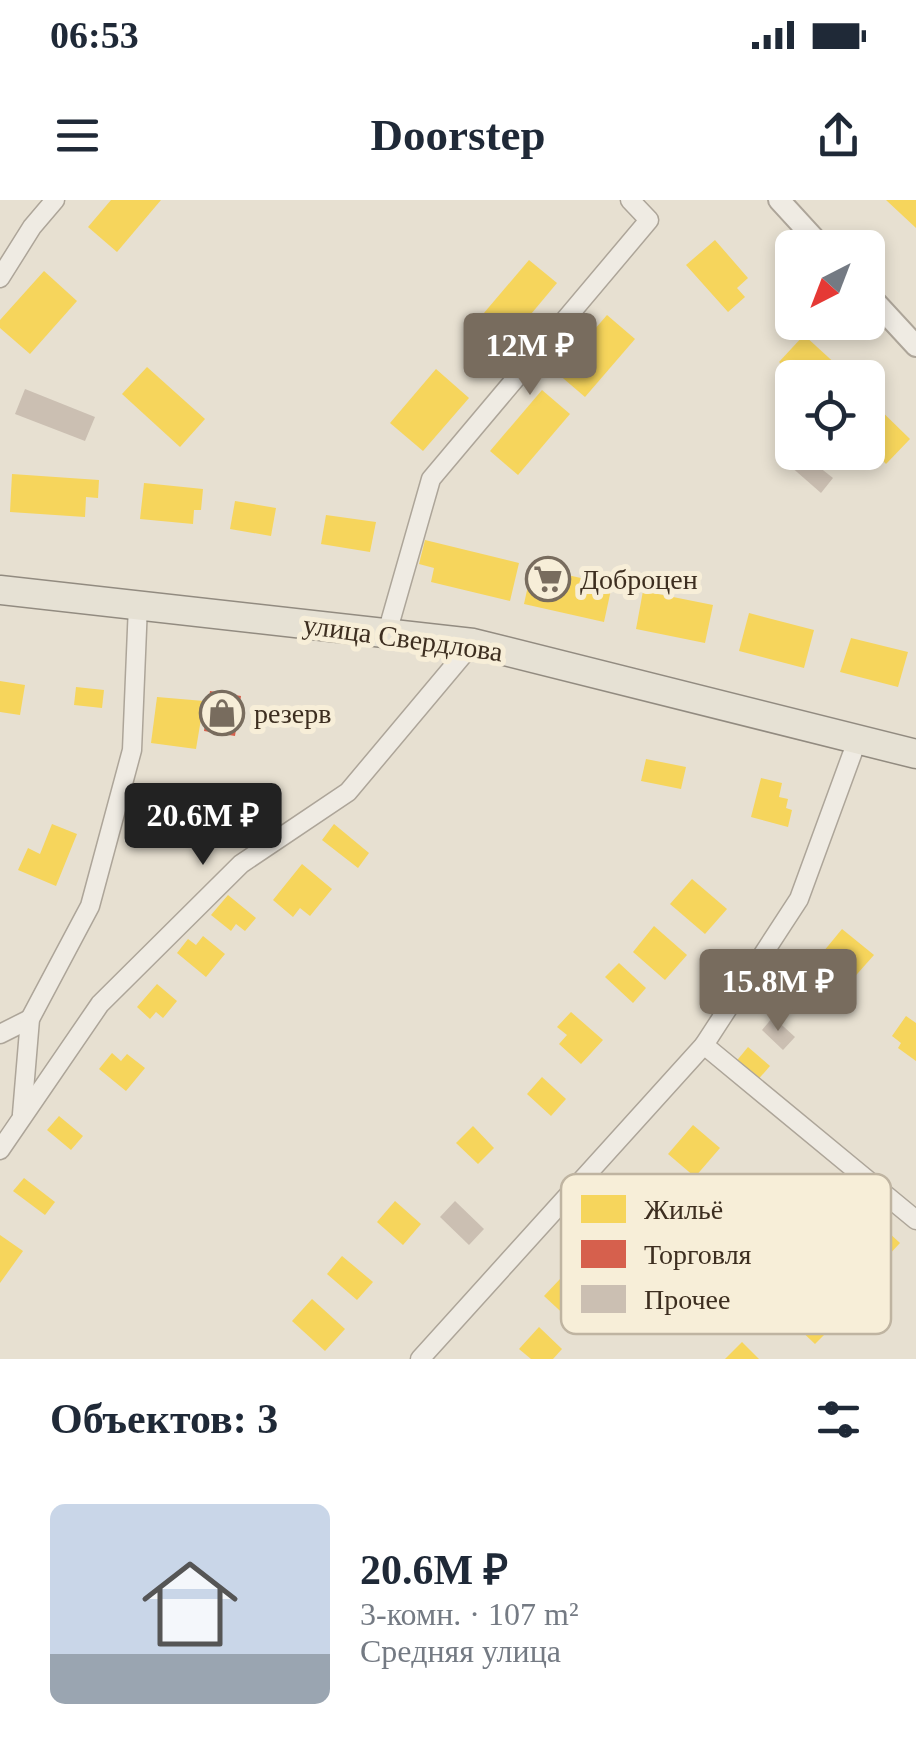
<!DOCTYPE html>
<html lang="ru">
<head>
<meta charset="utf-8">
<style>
	:root { --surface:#fff; --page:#f6f6f7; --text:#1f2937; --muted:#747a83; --accent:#786c5e }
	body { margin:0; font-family:"Times New Roman",serif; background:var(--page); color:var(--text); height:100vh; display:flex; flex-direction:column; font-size:38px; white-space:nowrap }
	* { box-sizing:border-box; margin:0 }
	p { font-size:32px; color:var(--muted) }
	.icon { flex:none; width:55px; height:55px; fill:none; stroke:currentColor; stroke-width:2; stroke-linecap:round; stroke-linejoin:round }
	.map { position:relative; height:1159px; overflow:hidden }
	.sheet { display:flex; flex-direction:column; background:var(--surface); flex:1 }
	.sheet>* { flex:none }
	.needle { width:65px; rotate:222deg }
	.buttons { position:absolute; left:775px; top:30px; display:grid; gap:20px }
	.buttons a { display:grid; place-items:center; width:110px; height:110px; border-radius:15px; background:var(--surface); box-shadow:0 5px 15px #0003; font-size:50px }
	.price { position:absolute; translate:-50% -85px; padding:0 22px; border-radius:10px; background:var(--accent); color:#fff; font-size:32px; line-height:65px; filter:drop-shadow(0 2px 5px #0008) }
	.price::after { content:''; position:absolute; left:50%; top:60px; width:30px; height:22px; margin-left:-15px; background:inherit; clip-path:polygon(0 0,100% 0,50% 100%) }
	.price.active { background:#222; color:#fff }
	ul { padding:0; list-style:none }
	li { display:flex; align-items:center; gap:30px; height:250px; padding:0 50px }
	li span { display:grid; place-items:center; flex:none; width:280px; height:200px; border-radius:15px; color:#555 }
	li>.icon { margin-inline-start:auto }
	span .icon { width:120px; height:120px; fill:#fffc; stroke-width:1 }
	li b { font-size:42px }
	h2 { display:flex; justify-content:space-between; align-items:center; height:120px; padding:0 50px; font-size:42px }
	.status { display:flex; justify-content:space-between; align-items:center; height:70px; padding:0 50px; background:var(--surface); direction:ltr }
	.status svg { height:28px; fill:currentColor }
	header { display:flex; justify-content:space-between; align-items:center; height:130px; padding:0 50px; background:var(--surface); font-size:45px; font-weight:700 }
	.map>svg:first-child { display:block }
</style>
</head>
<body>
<div class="status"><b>06:53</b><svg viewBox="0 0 49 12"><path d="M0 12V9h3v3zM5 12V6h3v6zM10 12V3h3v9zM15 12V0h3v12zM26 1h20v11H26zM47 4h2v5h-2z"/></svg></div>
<header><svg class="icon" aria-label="menu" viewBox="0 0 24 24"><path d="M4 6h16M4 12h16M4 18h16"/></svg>Doorstep<svg class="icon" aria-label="share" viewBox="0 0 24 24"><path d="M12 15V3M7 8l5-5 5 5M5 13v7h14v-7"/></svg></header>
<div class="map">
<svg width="916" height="1159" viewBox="0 0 916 1159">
	<rect width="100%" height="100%" fill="#e7e0d1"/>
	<g fill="#f6d55c">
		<path d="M111,0H161L117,52L88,27Z"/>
		<path d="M886,0H916V28Z"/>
		<path d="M715,40L748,78L737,88L745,97L728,112L686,65Z"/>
		<path d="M529,60L557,83L506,144L478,120Z"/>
		<path d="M44,71L77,101L30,154L0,128V120Z"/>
		<path d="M607,115L635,139L585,197L557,173Z"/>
		<path d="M804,135L840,168L831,178H797L779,162Z"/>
		<path d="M147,167L205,219L180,247L122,194Z"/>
		<path d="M436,169L469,198L423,251L390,223Z"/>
		<path d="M542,190L570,214L518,275L490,251Z"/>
		<path d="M868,198L910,239L886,264L868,245Z"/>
		<path d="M12,274L99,280L98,298L86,297L85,317L10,312Z"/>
		<path d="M144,283L203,289L201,310H194L193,324L140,319Z"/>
		<path d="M235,301L276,308L271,336L230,329Z"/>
		<path d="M326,315L376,322L370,352L321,344Z"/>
		<path d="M425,340L519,363L510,401L431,382L434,368L419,364Z"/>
		<path d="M532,367L612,385L604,422L524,404Z"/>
		<path d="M643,391L713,405L705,443L636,429Z"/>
		<path d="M749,413L814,430L804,468L739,451Z"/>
		<path d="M851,438L908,452L898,487L840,472Z"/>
		<path d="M0,481L25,485L20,515L0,512Z"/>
		<path d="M76,487L104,490L102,508L74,505Z"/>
		<path d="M157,497L204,501L196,549L151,543Z"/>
		<path d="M646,559L686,567L681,589L641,581Z"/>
		<path d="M761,578L782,583L779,597L788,599L786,608L792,610L788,627L751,617Z"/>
		<path d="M52,624L77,634L56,686L18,670L28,648L40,654Z"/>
		<path d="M334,624L369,653L358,668L322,640Z"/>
		<path d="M302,664L332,689L310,716L300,708L293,717L273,700Z"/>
		<path d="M692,679L727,709L705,734L670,704Z"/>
		<path d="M228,695L256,718L245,731L236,724L231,731L211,715Z"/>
		<path d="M654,726L687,755L665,780L633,752Z"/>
		<path d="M842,729L874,755L850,782L819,757Z"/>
		<path d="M203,736L225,754L206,777L177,753L188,739L196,745Z"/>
		<path d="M619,763L646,788L633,803L605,777Z"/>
		<path d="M157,784L177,801L163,818L156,812L150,819L137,807Z"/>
		<path d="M571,812L603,840L581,864L559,844L567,835L557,827Z"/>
		<path d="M906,816L916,823V861L898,848L901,843L892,836Z"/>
		<path d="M748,847L770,866L756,882L734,864Z"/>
		<path d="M112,853L121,861L127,854L145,868L126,891L99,869Z"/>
		<path d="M542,877L566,899L551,916L527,894Z"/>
		<path d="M59,916L83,936L71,950L47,930Z"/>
		<path d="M693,925L720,948L695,977L668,954Z"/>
		<path d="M473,926L494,948L478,964L456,943Z"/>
		<path d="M636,973L652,988L657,986L680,1007L666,1021L660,1016L645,1033L616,1006L623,998L617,993Z"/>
		<path d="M24,978L55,1002L45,1015L13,991Z"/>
		<path d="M395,1001L421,1024L403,1045L377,1022Z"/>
		<path d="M876,1021L900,1043L872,1073L848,1050Z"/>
		<path d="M0,1035L23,1051L0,1083Z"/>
		<path d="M342,1056L373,1082L357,1100L327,1074Z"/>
		<path d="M560,1079L586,1103L570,1120L544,1096Z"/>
		<path d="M312,1099L345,1129L325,1151L292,1121Z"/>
		<path d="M816,1100L838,1121L815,1144L793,1123Z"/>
		<path d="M539,1127L562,1149L553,1159H531L519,1149Z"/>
		<path d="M742,1142L759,1159H725Z"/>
	</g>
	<path fill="#d6604d" d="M210,491L241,496L235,536L204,531Z"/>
	<g fill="#cbbfb2">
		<path d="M25,189L95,217L85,241L15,214Z"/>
		<path d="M800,252L833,278L821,293L789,265Z"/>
		<path d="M773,817L795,837L783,850L762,830Z"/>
		<path d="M455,1001L484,1029L469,1045L440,1017Z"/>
	</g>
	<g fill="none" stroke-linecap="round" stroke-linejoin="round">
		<defs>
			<g id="minor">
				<path d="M0,78L32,27L55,0"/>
				<path d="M387,433L431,279L649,20L630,0"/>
				<path d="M0,834L30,819"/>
				<path d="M704,845L916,1020"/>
				<path d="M22,914L30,819L90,706L132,550L138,405"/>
				<path d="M0,950L100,804L241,664L348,592L473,443"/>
				<path d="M420,1159L704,845L799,699L858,538"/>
			</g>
			<g id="tertiary">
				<path d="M779,0L823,48"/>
				<path d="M868,94L916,146"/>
			</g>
			<path id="primary" d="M0,390L473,443L916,554"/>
		</defs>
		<use href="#minor" stroke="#ada599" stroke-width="21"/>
		<use href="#tertiary" stroke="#ada599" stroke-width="24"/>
		<use href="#primary" stroke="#928b80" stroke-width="31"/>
		<use href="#minor" stroke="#efebe3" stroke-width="18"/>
		<use href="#tertiary" stroke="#efebe3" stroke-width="20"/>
		<use href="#primary" stroke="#e6e1d4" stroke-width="28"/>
	</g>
	<defs>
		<symbol id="supermarket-ring" viewBox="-11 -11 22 22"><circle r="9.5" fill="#f7eed8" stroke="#786c5e" stroke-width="1.5"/><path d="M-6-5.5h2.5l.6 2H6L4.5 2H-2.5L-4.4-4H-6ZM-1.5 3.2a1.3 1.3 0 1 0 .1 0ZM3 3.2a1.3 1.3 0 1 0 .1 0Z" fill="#786c5e"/></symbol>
		<symbol id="shop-ring" viewBox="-11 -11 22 22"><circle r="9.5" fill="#f7eed8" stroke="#786c5e" stroke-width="1.5"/><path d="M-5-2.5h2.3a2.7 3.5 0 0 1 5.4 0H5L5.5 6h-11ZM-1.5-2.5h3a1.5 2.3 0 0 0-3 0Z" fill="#786c5e"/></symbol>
	</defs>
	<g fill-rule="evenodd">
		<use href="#supermarket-ring" x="523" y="354" width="50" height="50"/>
		<use href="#shop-ring" x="197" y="488" width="50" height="50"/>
	</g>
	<g text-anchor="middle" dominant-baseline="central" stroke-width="10" stroke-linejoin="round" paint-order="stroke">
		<g font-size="28" fill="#3d2e20" stroke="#f7eed8" text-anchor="start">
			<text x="580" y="379">Доброцен</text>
			<text x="254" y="513">резерв</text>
		</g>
		<g font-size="28" fill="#3d2e20" stroke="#f7eed8">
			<text transform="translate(403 438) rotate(8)">улица Свердлова</text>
		</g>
	</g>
	<rect x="561" y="974" width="330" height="160" rx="15" fill="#f7eed8" stroke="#bfb4a1" stroke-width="2.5"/>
	<rect x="581" y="995" width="45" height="28" fill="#f6d55c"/>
	<rect x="581" y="1040" width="45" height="28" fill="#d6604d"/>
	<rect x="581" y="1085" width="45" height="28" fill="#cbbfb2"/>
	<g font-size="28" fill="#3d2e20">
		<text x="644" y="1019">Жильё</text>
		<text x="644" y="1064">Торговля</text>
		<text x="644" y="1109">Прочее</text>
	</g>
</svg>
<div class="buttons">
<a><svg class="needle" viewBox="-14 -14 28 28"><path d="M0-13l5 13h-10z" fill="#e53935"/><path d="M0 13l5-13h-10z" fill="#747a83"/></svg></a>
<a><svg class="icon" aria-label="locate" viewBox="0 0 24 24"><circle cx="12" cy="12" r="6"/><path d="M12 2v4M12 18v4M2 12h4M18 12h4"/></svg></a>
</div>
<b class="price" style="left:530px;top:198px">12M ₽</b>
<b class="price active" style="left:203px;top:668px">20.6M ₽</b>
<b class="price" style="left:778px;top:834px">15.8M ₽</b>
</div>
<section class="sheet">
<h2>Объектов: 3<svg class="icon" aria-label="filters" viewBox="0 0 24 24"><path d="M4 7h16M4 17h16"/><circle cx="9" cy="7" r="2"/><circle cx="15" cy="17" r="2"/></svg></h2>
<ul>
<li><span style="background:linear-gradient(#c9d6e8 75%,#9aa5b1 0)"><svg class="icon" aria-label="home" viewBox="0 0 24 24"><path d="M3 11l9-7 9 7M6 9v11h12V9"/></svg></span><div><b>20.6M ₽</b><p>3-комн. · 107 m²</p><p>Средняя улица</p></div></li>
</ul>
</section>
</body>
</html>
